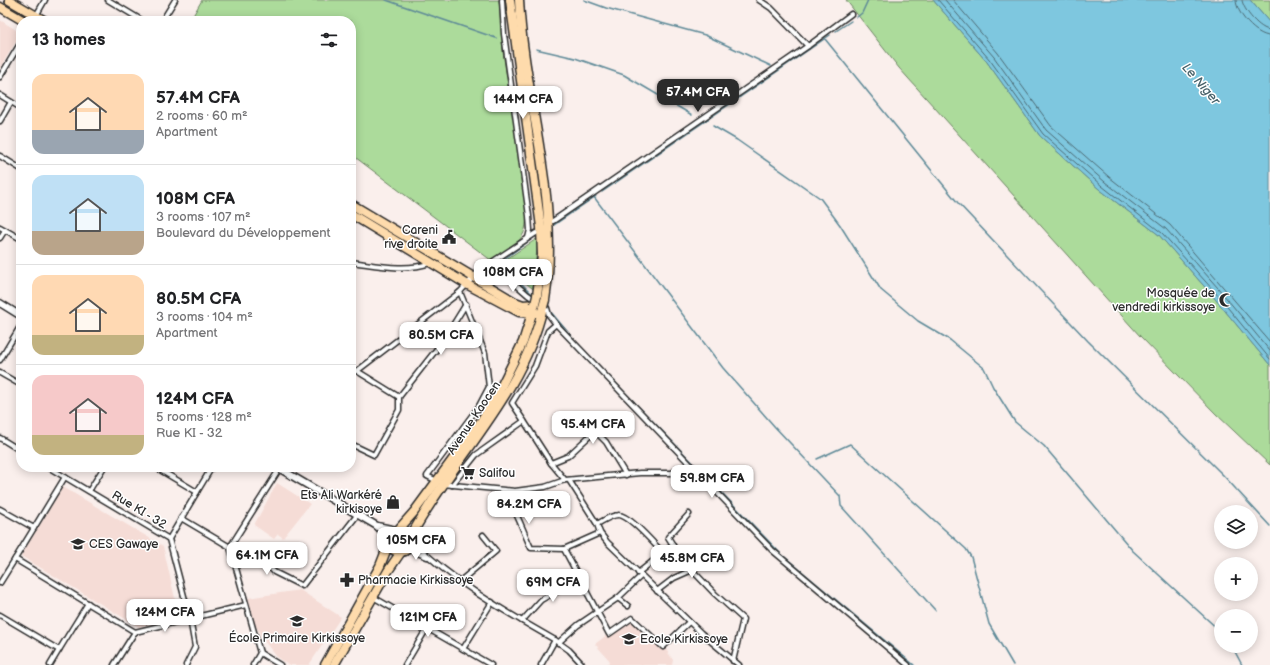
<!DOCTYPE html>
<html lang="en">
<head>
<meta charset="utf-8">
<style>
	:root { --surface:#fff; --page:#f2f2f2; --text:#202124; --muted:#757577; --line:#e0e0e0; --accent:#2b2b2b }
	body { margin:0; font-family:"Balsamiq Sans",sans-serif; background:var(--page); color:var(--text); height:100vh; display:flex; flex-direction:column; font-size:15px; white-space:nowrap }
	* { box-sizing:border-box; margin:0 }
	p { font-size:13px; color:var(--muted) }
	.icon { flex:none; width:22px; height:22px; fill:none; stroke:currentColor; stroke-width:2; stroke-linecap:round; stroke-linejoin:round }
	.map { position:relative; flex:1; overflow:hidden }
	.details { position:absolute; left:16px; top:16px; width:340px; height:456px; display:flex; flex-direction:column; background:var(--surface); border-radius:16px; box-shadow:0 2px 10px #0003 }
	.details>* { flex:none }
	.fabs { position:absolute; left:1214px; top:505px; display:grid; gap:8px }
	.fabs a { display:grid; place-items:center; width:44px; height:44px; border-radius:50%; background:var(--surface); box-shadow:0 2px 10px #0003; font-size:20px }
	.price { position:absolute; translate:-50% -34px; padding:0 9px; border-radius:8px; background:#fff; color:#222; font-size:13px; line-height:26px; filter:drop-shadow(0 1px 2px #0008) }
	.price::after { content:''; position:absolute; left:50%; top:24px; width:12px; height:9px; margin-left:-6px; background:inherit; clip-path:polygon(0 0,100% 0,50% 100%) }
	.price.active { background:var(--accent); color:#fff }
	ul { padding:0; list-style:none }
	li { display:flex; align-items:center; gap:12px; height:100px; padding:0 16px }
	li+li { border-top:1px solid var(--line) }
	li span { display:grid; place-items:center; flex:none; width:112px; height:80px; border-radius:12px; color:#555 }
	li>.icon { margin-inline-start:auto }
	span .icon { width:48px; height:48px; fill:#fffc; stroke-width:1 }
	li b { font-size:17px }
	h2 { display:flex; justify-content:space-between; align-items:center; height:48px; padding:0 16px; font-size:17px }
	.map>svg:first-child { display:block }
</style>
</head>
<body>
<div class="map">
<svg width="1270" height="665" viewBox="0 0 1270 665">
	<rect width="100%" height="100%" fill="#faefec"/>
	<filter id="ink" filterUnits="userSpaceOnUse"><feTurbulence type="fractalNoise" baseFrequency=".025" numOctaves="2"/><feDisplacementMap in="SourceGraphic" scale="8" xChannelSelector="R" yChannelSelector="G"/><feConvolveMatrix kernelMatrix="1 2 1 2 8 2 1 2 1" color-interpolation-filters="sRGB"/></filter>
	<g filter="url(#ink)">
		<g fill="#f5dcd6">
			<path d="M0,20L21,33L0,68Z"/>
			<path d="M277,483L310,504L283,538L278,534L274,539L254,525Z"/>
			<path d="M63,487L163,546L179,616L139,627L21,556Z"/>
			<path d="M300,590L341,617L309,665H288L277,657L264,641L255,624L248,598Z"/>
			<path d="M633,615L665,645V648L673,660L672,665H607L610,661L595,644Z"/>
		</g>
		<g fill="#acdb9b" stroke="#6c8363">
			<path d="M202,0H499L503,52L526,203C529,241 520,240 492,261L351,154V21H190Z"/>
			<path d="M846,0H933L987,62L1040,136L1099,189L1159,235L1211,294L1270,365V465L1216,414L1140,336L899,68Z"/>
			<path d="M1250,0H1270V23Z"/>
			<path d="M538,238L533,289L502,262Z"/>
		</g>
		<path fill="#7ec7df" stroke="#5d8997" d="M933,0H1250L1270,23V365L1211,294L1159,235L1099,189L1040,136L987,62Z"/>
		<g fill="none" stroke-linecap="round" stroke-linejoin="round">
			<g stroke="#4c6973" stroke-width="1">
				<path d="M938,0L990,60L1043,134L1102,186L1162,233L1214,291L1270,359"/>
				<path d="M945,0L994,57L1046,130L1105,182L1166,229L1218,288L1270,351"/>
				<path d="M953,0L998,53L1051,126L1109,177L1170,225L1270,342"/>
				<path d="M1236,0C1236,13 1256,36 1270,36"/>
				<path d="M1242,0C1243,10 1260,30 1270,30"/>
			</g>
			<g stroke="#5d8997" stroke-width="1.5">
				<path d="M386,0L496,38"/>
				<path d="M584,0L606,8L705,35L771,66"/>
				<path d="M857,17L862,13L868,0"/>
				<path d="M836,31L851,21"/>
				<path d="M825,39L958,203L1088,341L1223,475L1270,526"/>
				<path d="M536,49L575,58L624,75L692,115"/>
				<path d="M713,126L737,140L820,198L840,225L881,290L918,321L950,340L984,368L993,387L1015,422L1044,446L1133,551L1221,632"/>
				<path d="M602,192L830,35"/>
				<path d="M594,197L723,368L775,427L840,496L841,506L935,610"/>
				<path d="M554,225L596,196"/>
				<path d="M534,296L500,262L536,236"/>
				<path d="M550,311L582,349"/>
				<path d="M613,380L780,553L914,665"/>
				<path d="M817,459L850,444L966,549L971,557L989,624L1013,665"/>
				<path d="M1232,646L1242,665"/>
			</g>
			<defs>
				<g id="street">
					<path d="M108,0L143,21"/>
					<path d="M502,0L504,34L529,216L530,230L528,238"/>
					<path d="M759,0L771,8L808,46"/>
					<path d="M33,21L45,0"/>
					<path d="M162,21L175,0"/>
					<path d="M0,77L21,42"/>
					<path d="M0,95L21,108"/>
					<path d="M0,121L11,102"/>
					<path d="M0,156L21,169"/>
					<path d="M553,221L808,46L851,14"/>
					<path d="M0,227L21,239"/>
					<path d="M0,238L5,230"/>
					<path d="M351,262C376,265 406,272 430,263"/>
					<path d="M491,263L528,295L547,308L549,315L556,324L772,550L908,665"/>
					<path d="M0,360L21,325"/>
					<path d="M351,370L357,371L399,397"/>
					<path d="M357,371L460,292L480,270L536,233"/>
					<path d="M0,373L21,385"/>
					<path d="M524,421L512,403L535,366L548,331L556,324"/>
					<path d="M0,438L21,451"/>
					<path d="M351,444L374,455L399,410V397L443,341L466,304"/>
					<path d="M551,463L568,456L595,431L606,442L626,475"/>
					<path d="M48,467L169,539L190,619L195,647L186,665"/>
					<path d="M155,467L197,492L212,467"/>
					<path d="M569,480L597,524L600,533L607,542L701,633L739,665"/>
					<path d="M437,481L427,476L479,406L489,387L485,353L460,292"/>
					<path d="M443,484L515,491L545,487L565,480L640,473H672L679,469"/>
					<path d="M452,485L476,455L524,421L551,463L565,480"/>
					<path d="M89,491L104,467"/>
					<path d="M503,491C516,508 522,529 531,548L564,549"/>
					<path d="M0,509L34,528L65,477"/>
					<path d="M181,518L230,547L260,653L280,665"/>
					<path d="M597,524C603,521 611,515 618,515C629,514 655,545 663,553"/>
					<path d="M34,528L15,559L135,632"/>
					<path d="M600,533L564,549L609,634L632,618L663,647L689,622"/>
					<path d="M169,539L197,492"/>
					<path d="M412,541C453,582 504,611 555,640L569,650L583,665"/>
					<path d="M230,547L280,468"/>
					<path d="M408,549L427,557"/>
					<path d="M235,563L258,554L274,572L302,586L358,514"/>
					<path d="M692,570L715,594L743,619L733,661"/>
					<path d="M638,573L673,545L668,537L689,514"/>
					<path d="M459,582L496,551L483,535"/>
					<path d="M0,583L15,559"/>
					<path d="M657,591L674,578L692,570L717,552"/>
					<path d="M373,597L491,665"/>
					<path d="M618,598L628,606"/>
					<path d="M0,615L59,650L88,603"/>
					<path d="M522,621L541,600L555,592L583,584"/>
					<path d="M558,643L578,625L618,598L641,576"/>
					<path d="M463,649L492,602"/>
					<path d="M50,665L59,650"/>
					<path d="M114,665L135,632L246,605"/>
					<path d="M253,665L260,653"/>
					<path d="M405,665L427,628"/>
					<path d="M541,665L555,640"/>
				</g>
				<g id="secondary">
					<path d="M0,303L21,316"/>
					<path d="M277,467L377,526L396,530"/>
					<path d="M377,526L389,539"/>
				</g>
				<g id="highway">
					<path d="M9,0L45,21"/>
					<path d="M510,0L541,227L542,255L537,296"/>
					<path d="M519,0C524,100 561,199 545,300"/>
					<path d="M0,7L24,21"/>
					<path d="M351,204L515,302L523,305L535,304"/>
					<path d="M351,214L468,285L519,312L536,313"/>
					<path d="M399,529L414,512L481,421L498,393L523,342L535,304"/>
					<circle cx="400" cy="541" r="11"/>
					<path d="M411,536C453,458 523,395 543,307"/>
					<path d="M325,665L380,566L389,543"/>
					<path d="M334,665L388,571L401,552"/>
				</g>
			</defs>
			<use href="#street" stroke="#2b2b2b" stroke-width="7"/>
			<use href="#secondary" stroke="#2b2b2b" stroke-width="9"/>
			<use href="#highway" stroke="#2b2b2b" stroke-width="11"/>
			<use href="#street" stroke="#fff" stroke-width="4"/>
			<use href="#secondary" stroke="#fff" stroke-width="6"/>
			<use href="#highway" stroke="#fedbac" stroke-width="8"/>
			<defs>
				<g id="highway-bridge">
					<path d="M535,304L537,296"/>
					<path d="M543,307L545,300"/>
				</g>
			</defs>
			<use href="#highway-bridge" stroke="#2b2b2b" stroke-width="11" stroke-linecap="butt"/>
			<use href="#highway-bridge" stroke="#fedbac" stroke-width="8"/>
		</g>
	</g>
	<defs>
		<symbol id="civic-bare" viewBox="-9 -9 18 18"><path d="M-.6-6.5H3V-4.5H.6V-3L4-1V1h2V6H-6V1h2V-1L-.6-3ZM-1.2 2.5V6h2.4V2.5Z" fill="#2b2b2b" stroke="#fff" stroke-width="2.5" paint-order="stroke"/></symbol>
		<symbol id="mosque-bare" viewBox="-9 -9 18 18"><path d="M3.5-4.9A6 6 0 1 0 3.5 4.9A5 5 0 1 1 3.5-4.9Z" fill="#2b2b2b" stroke="#fff" stroke-width="2.5" paint-order="stroke"/></symbol>
		<symbol id="supermarket-bare" viewBox="-9 -9 18 18"><path d="M-6-5.5h2.5l.6 2H6L4.5 2H-2.5L-4.4-4H-6ZM-1.5 3.2a1.3 1.3 0 1 0 .1 0ZM3 3.2a1.3 1.3 0 1 0 .1 0Z" fill="#2b2b2b" stroke="#fff" stroke-width="2.5" paint-order="stroke"/></symbol>
		<symbol id="shop-bare" viewBox="-9 -9 18 18"><path d="M-5-2.5h2.3a2.7 3.5 0 0 1 5.4 0H5L5.5 6h-11ZM-1.5-2.5h3a1.5 2.3 0 0 0-3 0Z" fill="#2b2b2b" stroke="#fff" stroke-width="2.5" paint-order="stroke"/></symbol>
		<symbol id="school-bare" viewBox="-9 -9 18 18"><path d="M0-5L7-2L0 1L-7-2ZM-4 1L0 2.5L4 1V4Q0 6-4 4Z" fill="#2b2b2b" stroke="#fff" stroke-width="2.5" paint-order="stroke"/></symbol>
		<symbol id="pharmacy-bare" viewBox="-9 -9 18 18"><path d="M-2-6h4v4h4v4h-4v4h-4v-4h-4v-4h4Z" fill="#2b2b2b" stroke="#fff" stroke-width="2.5" paint-order="stroke"/></symbol>
	</defs>
	<g fill-rule="evenodd">
		<use href="#civic-bare" x="439" y="227" width="20" height="20"/>
		<use href="#mosque-bare" x="1216" y="290" width="20" height="20"/>
		<use href="#supermarket-bare" x="458" y="463" width="20" height="20"/>
		<use href="#shop-bare" x="383" y="492" width="20" height="20"/>
		<use href="#school-bare" x="68" y="534" width="20" height="20"/>
		<use href="#pharmacy-bare" x="337" y="570" width="20" height="20"/>
		<use href="#school-bare" x="287" y="611" width="20" height="20"/>
		<use href="#school-bare" x="619" y="629" width="20" height="20"/>
	</g>
	<g text-anchor="middle" dominant-baseline="central" stroke-width="3" stroke-linejoin="round" paint-order="stroke">
		<g font-size="12" fill="#2b2b2b" stroke="#fff" text-anchor="start">
			<text x="438" y="230" text-anchor="end">Careni<tspan x="438" dy="14">rive droite</tspan></text>
			<text x="1215" y="293" text-anchor="end">Mosquée de<tspan x="1215" dy="14">vendredi kirkissoye</tspan></text>
			<text x="479" y="473">Salifou</text>
			<text x="382" y="495" text-anchor="end">Ets Ali Warkéré<tspan x="382" dy="14">kirkisoye</tspan></text>
			<text x="89" y="544">CES Gawaye</text>
			<text x="358" y="580">Pharmacie Kirkissoye</text>
			<text x="297" y="638" text-anchor="middle">École Primaire Kirkissoye</text>
			<text x="640" y="639">Ecole Kirkissoye</text>
		</g>
		<g font-size="12" fill="#2b2b2b" stroke="#fff">
			<text transform="translate(474 418) rotate(-56)">Avenue Kaocen</text>
			<text transform="translate(139 510) rotate(31)">Rue KI - 32</text>
		</g>
		<g font-size="13" font-style="italic" fill="#48626a" stroke="#fff">
			<text transform="translate(1201 84) rotate(49)">Le Niger</text>
		</g>
	</g>
</svg>
<div class="fabs">
<a><svg class="icon" aria-label="layers" viewBox="0 0 24 24"><path d="M12 4l9 5-9 5-9-5zM3 14l9 5 9-5"/></svg></a>
<a>+</a>
<a>−</a>
</div>
<b class="price active" style="left:698px;top:113px">57.4M CFA</b>
<b class="price" style="left:523px;top:120px">144M CFA</b>
<b class="price" style="left:513px;top:293px">108M CFA</b>
<b class="price" style="left:441px;top:356px">80.5M CFA</b>
<b class="price" style="left:593px;top:445px">95.4M CFA</b>
<b class="price" style="left:712px;top:499px">59.8M CFA</b>
<b class="price" style="left:529px;top:525px">84.2M CFA</b>
<b class="price" style="left:416px;top:561px">105M CFA</b>
<b class="price" style="left:267px;top:576px">64.1M CFA</b>
<b class="price" style="left:692px;top:579px">45.8M CFA</b>
<b class="price" style="left:553px;top:603px">69M CFA</b>
<b class="price" style="left:165px;top:633px">124M CFA</b>
<b class="price" style="left:428px;top:638px">121M CFA</b>
<section class="details">
<h2>13 homes<svg class="icon" aria-label="filters" viewBox="0 0 24 24"><path d="M4 7h16M4 17h16"/><circle cx="9" cy="7" r="2"/><circle cx="15" cy="17" r="2"/></svg></h2>
<ul>
<li><span style="background:linear-gradient(#ffd9b3 70%,#9aa5b1 0)"><svg class="icon" aria-label="home" viewBox="0 0 24 24"><path d="M3 11l9-7 9 7M6 9v11h12V9"/></svg></span><div><b>57.4M CFA</b><p>2 rooms · 60 m²</p><p>Apartment</p></div></li>
<li><span style="background:linear-gradient(#bfe0f5 70%,#b9a48a 0)"><svg class="icon" aria-label="home" viewBox="0 0 24 24"><path d="M3 11l9-7 9 7M6 9v11h12V9"/></svg></span><div><b>108M CFA</b><p>3 rooms · 107 m²</p><p>Boulevard du Développement</p></div></li>
<li><span style="background:linear-gradient(#ffd9b3 75%,#c2b280 0)"><svg class="icon" aria-label="home" viewBox="0 0 24 24"><path d="M3 11l9-7 9 7M6 9v11h12V9"/></svg></span><div><b>80.5M CFA</b><p>3 rooms · 104 m²</p><p>Apartment</p></div></li>
<li><span style="background:linear-gradient(#f6c9c9 75%,#c2b280 0)"><svg class="icon" aria-label="home" viewBox="0 0 24 24"><path d="M3 11l9-7 9 7M6 9v11h12V9"/></svg></span><div><b>124M CFA</b><p>5 rooms · 128 m²</p><p>Rue KI - 32</p></div></li>
</ul>
</section>
</div>
</body>
</html>
